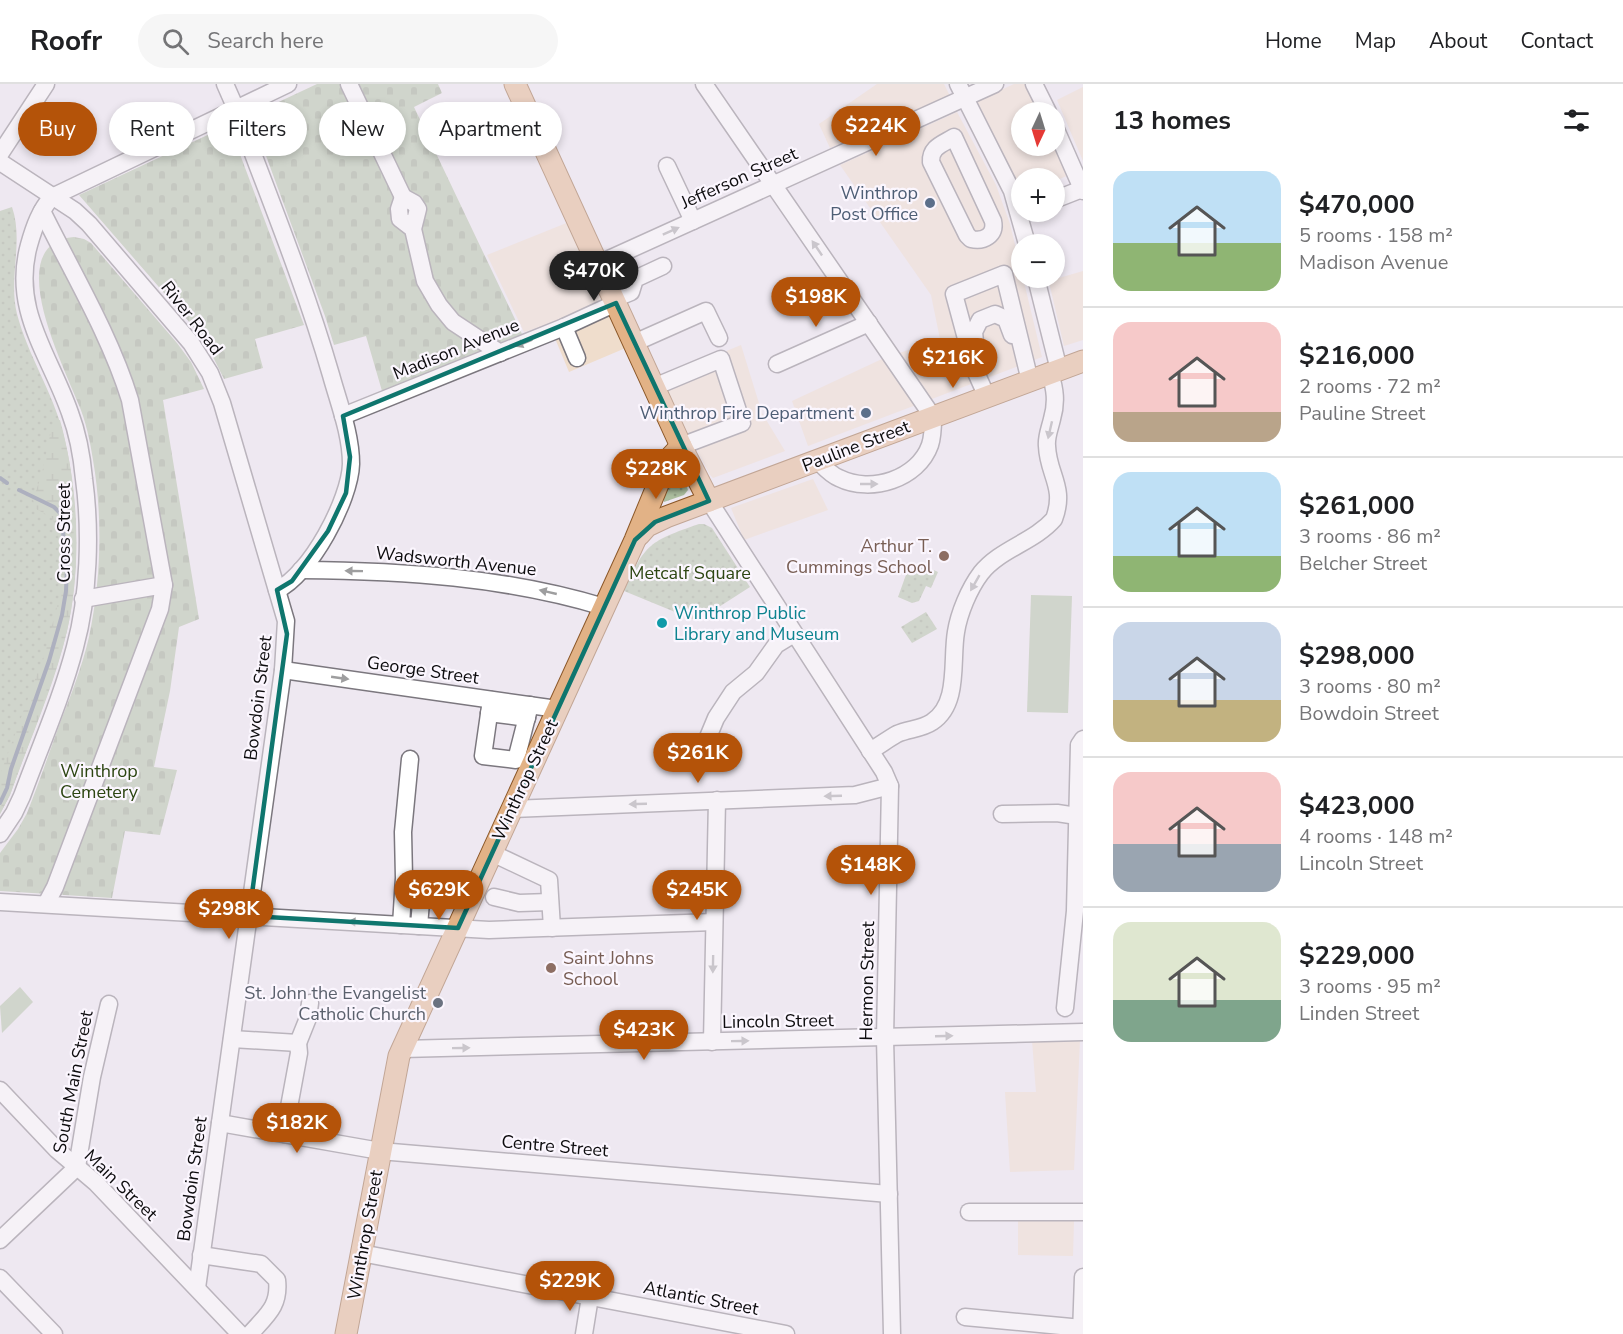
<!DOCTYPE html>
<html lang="en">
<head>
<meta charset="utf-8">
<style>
	:root { --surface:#fff; --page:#f6f6f6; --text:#202124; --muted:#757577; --line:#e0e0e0; --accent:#b45309 }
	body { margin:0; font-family:"Nunito Sans",sans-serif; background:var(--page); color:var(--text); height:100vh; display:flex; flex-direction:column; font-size:22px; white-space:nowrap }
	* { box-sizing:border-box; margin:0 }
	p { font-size:20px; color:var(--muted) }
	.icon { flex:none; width:33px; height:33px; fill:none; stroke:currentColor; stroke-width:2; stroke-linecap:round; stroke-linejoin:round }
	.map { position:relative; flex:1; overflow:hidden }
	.sheet { display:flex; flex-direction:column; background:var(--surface); width:540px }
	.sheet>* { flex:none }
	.banner { position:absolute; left:18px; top:18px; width:570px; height:54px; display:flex; gap:12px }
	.needle { width:39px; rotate:184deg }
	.buttons { position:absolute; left:1011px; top:18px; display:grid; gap:12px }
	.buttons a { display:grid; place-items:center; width:54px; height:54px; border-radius:50%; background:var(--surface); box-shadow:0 3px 9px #0003; font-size:30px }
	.price { position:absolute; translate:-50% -51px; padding:0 14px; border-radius:21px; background:var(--accent); color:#fff; font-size:20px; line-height:39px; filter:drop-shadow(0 2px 3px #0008) }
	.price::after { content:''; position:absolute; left:50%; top:36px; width:18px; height:14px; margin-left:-9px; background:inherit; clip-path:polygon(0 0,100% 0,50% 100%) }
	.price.active { background:#222; color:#fff }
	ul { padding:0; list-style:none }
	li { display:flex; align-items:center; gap:18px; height:150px; padding:0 30px }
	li+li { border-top:2px solid var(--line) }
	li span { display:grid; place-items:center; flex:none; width:168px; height:120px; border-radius:18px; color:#555 }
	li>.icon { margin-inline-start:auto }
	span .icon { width:72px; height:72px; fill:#fffc; stroke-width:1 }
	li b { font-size:26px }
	h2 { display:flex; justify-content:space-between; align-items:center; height:72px; padding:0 30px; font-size:26px }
	.pill { padding:0 21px; border-radius:27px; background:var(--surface); box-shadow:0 3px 9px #0003; font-size:21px; line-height:54px }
	.pill.active { background:var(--accent); color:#fff }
	header { display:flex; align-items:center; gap:36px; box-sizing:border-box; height:84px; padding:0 30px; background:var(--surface); border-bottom:2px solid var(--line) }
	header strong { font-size:28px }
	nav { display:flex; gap:33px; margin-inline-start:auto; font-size:21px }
	.search { width:420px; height:54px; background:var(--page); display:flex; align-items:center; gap:15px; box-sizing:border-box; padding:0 21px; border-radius:33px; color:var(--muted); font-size:22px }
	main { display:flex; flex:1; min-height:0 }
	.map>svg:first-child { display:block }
</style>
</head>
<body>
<header>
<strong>Roofr</strong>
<div class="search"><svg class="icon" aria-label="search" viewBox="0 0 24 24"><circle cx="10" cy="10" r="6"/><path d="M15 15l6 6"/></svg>Search here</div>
<nav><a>Home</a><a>Map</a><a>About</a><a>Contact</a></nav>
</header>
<main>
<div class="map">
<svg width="1083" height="1250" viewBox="0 0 1083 1250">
	<defs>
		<pattern id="grass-dots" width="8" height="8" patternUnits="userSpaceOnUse" patternTransform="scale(1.5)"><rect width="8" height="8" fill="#acbe9f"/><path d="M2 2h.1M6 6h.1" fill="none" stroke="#93a288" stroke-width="1.8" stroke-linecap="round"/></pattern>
		<pattern id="wetland-marsh" width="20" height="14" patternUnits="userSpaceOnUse" patternTransform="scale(1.5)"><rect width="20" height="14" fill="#acbe9f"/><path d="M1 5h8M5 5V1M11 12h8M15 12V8" fill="none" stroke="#93a288"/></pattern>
		<pattern id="cemetery-stones" width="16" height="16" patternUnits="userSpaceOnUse" patternTransform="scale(1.5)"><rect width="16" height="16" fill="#acbe9f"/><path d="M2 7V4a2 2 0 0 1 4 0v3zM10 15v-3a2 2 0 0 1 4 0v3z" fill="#93a288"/></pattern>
	</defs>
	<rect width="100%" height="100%" fill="#eee8f1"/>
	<g fill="#efddcc">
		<path d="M877,0H944L950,12L830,64L819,40Z"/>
		<path d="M1014,0H1026L1039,28H1022V62H1054L1069,91L1055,97L1054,94H1022L1021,107L977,17Z"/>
		<path d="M1083,3V77L1057,16Z"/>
		<path d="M957,28L996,101L1010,140L1042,273L808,362L792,317L882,275L940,255L931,211L840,81Z"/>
		<path d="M569,138L628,263L569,288L549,240L524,248L487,171Z"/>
		<path d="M1055,183L1059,194L1083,187V256L1064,262L1048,194H1054Z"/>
		<path d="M741,261L762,329L785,367L713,394L710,391L659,295Z"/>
		<path d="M813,395L828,426L744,456L731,424Z"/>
		<path d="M1032,956H1080L1074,1086L1010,1088L1005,1008H1036Z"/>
		<path d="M1018,1134L1074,1137L1073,1172L1018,1171Z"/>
	</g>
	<g fill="url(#grass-dots)">
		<path d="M12,123C24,158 8,194 17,230C28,272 53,308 63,349C79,409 81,487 67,547C53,603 29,657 10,711L0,730V127Z"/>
		<path d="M676,383H680L688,406L684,411L664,418L663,414Z"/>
		<path d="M699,440H704L712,444L750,503L697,537L624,507C645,459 650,457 699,440Z"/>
		<path d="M923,481L938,488L931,504L926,502L919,517L912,519L898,513L907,488Z"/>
		<path d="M926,528L937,545L912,559L901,543Z"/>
	</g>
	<path fill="url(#wetland-marsh)" d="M60,336C78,401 82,481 67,547C54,603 29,657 10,711L0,730V691L45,568L57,523L62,496L61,461L57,443L51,433L36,425L33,416L42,389L51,347L56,337Z"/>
	<g fill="url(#cemetery-stones)">
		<path d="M317,0H438L442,9L414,23L522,250L382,307L366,252L334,261L325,232L251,31Z"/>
		<path d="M229,41L304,241L255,255L263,284L224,295L207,261L191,240L79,111Z"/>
		<path d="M74,153L84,155L91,159L177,259L191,278L204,305L163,316L199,535L179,543L170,607L154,683L177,686L160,751L125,747L112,814L0,807V769L18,745L27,729C39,699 49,669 60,639C71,611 82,583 89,553C101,497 103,433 93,376C90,357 86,337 78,319C64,282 0,159 74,153Z"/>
	</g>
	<g fill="#acbe9f">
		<path d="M1031,511L1072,512L1068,629L1027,628Z"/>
		<path d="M20,903L33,918L2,949L0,922Z"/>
	</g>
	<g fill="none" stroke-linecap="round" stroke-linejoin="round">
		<g stroke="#5e6d84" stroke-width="4">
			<path d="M0,394L7,399"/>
			<path d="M0,719L7,704L11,685L49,577L62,531L66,507L67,483L61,430L54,423L19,406"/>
		</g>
		<defs>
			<g id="minor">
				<path d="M225,0L236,25C269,113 305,201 331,291C339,320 351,350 351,380C350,416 310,491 277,506"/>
				<path d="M349,0L403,113"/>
				<path d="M704,0L933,333C933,342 933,352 930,361C918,395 871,410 839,394C831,391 824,383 818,377"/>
				<path d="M958,0L1012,107L1027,160"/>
				<path d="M1034,0L1048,28"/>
				<path d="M1054,41L1083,107"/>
				<path d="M954,53L993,137C996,151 984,158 971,155L967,151L931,78C930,63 943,60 954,53Z"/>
				<path d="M0,70L46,0"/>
				<path d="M0,78L75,127L89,140L191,259L210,289L222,319L286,537L283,586L197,1204"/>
				<path d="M667,82L693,137"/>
				<path d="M1054,116L1082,105"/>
				<path d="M42,127C72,188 110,251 130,316L164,501"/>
				<path d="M413,145L418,125L414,119L403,113L399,125L400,135L413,145L425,197L439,221L453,238L500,269"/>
				<path d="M598,180L995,0"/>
				<path d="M1036,194L1059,286"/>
				<path d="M614,215L631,208L635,195L663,182"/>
				<path d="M564,243L577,274"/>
				<path d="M634,259L706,227L719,254"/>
				<path d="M976,268L974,248L980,236L995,230L1006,235L1012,251"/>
				<path d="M777,280L869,239"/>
				<path d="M654,303L721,275L742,339L681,362"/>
				<path d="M987,313L974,284L954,210L1004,190L1030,297"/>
				<path d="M343,332L564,243L616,219"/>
				<path d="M709,417L884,688L890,702L885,954L892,1250"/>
				<path d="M301,486C404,487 505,493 604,523"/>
				<path d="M283,586L557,625"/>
				<path d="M491,616L483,672L516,676L530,621"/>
				<path d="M489,629L527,634"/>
				<path d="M706,658L716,634L733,608L756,589L776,561L794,550"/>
				<path d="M870,667C879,662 888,655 897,650C908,645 922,645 932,638C960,620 951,576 956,548C959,529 969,505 981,489C1000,465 1034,458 1054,435C1066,403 1048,391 1047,362C1046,353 1050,344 1052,335C1057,318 1055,305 1050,289"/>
				<path d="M512,725L855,711L890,702"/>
				<path d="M1002,730L1057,729L1077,732"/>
				<path d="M0,750L14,729L22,712C40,663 62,613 75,563C89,512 91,447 84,395C82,373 78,350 70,329C50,271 11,226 29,161C34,143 40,126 52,113L288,0"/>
				<path d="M492,769L549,796L552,844"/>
				<path d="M494,813L519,819L550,818"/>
				<path d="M0,818L489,846L714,838"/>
				<path d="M46,820L55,803L160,525L164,501L83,515"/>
				<path d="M401,841L404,794L403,748L410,675"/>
				<path d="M419,842L422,806L449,812L469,819"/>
				<path d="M1065,924L1075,827L1079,661L1083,655"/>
				<path d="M232,955L298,959L308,934L310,919"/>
				<path d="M712,958L717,716"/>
				<path d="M402,965L1083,948"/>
				<path d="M0,1006L57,1066L96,1099L240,1250"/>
				<path d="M220,1039L380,1067L889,1110"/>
				<path d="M284,1050L299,969L298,959"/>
				<path d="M969,1128H1083"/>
				<path d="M0,1156L77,1083L92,993L109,920"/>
				<path d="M361,1169L786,1250"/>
				<path d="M201,1171L261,1180L277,1196C280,1222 267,1231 250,1250"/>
				<path d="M0,1194L54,1250"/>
				<path d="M965,1233L1082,1244"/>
				<path d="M584,1250L590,1213"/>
				<path d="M1081,1250L1083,1193"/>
			</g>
			<g id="major">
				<path d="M515,0L681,362L709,417"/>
				<path d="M639,451L647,442L666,433L1083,277"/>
				<path d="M346,1250L399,972L635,456L668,376L681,362"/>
			</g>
		</defs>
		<use href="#minor" stroke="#7b777e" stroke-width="19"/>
		<use href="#major" stroke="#8b5728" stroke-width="23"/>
		<use href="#minor" stroke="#fff" stroke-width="16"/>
		<use href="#major" stroke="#e2b286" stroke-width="21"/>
	</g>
	<defs><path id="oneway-solid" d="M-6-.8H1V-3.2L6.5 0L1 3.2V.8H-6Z" transform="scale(1.5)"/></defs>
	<g fill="#9e9e9f">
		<use href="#oneway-solid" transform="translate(671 147) rotate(-24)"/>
		<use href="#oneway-solid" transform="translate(817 164) rotate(-124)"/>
		<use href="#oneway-solid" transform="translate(524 259) rotate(158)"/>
		<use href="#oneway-solid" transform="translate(1050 346) rotate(103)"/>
		<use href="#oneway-solid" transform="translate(869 400)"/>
		<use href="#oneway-solid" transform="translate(354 487) rotate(-179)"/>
		<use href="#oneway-solid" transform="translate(975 499) rotate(120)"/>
		<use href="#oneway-solid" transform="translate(548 508) rotate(-167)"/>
		<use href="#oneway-solid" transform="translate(340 594) rotate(8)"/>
		<use href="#oneway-solid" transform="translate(833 712) rotate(178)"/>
		<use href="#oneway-solid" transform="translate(638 720) rotate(178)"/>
		<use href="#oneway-solid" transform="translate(357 838) rotate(-177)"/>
		<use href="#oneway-solid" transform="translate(713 880) rotate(91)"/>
		<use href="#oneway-solid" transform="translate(944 952) rotate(-2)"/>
		<use href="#oneway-solid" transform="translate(740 957) rotate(-1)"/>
		<use href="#oneway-solid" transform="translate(461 964) rotate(-1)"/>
	</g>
	<path d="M0 0H1083V1250H0ZM616,219L709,417L655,438L635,456L458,844L249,832L287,550L277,506L292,497L328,447L346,409L350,373L343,332Z" fill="#eee8f1" fill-opacity=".55" fill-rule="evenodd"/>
	<path fill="none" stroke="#0f766e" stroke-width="4.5" stroke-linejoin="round" d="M616,219L709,417L655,438L635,456L458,844L249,832L287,550L277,506L292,497L328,447L346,409L350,373L343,332Z"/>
	<g fill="#5c6f8a" stroke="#fbf6fe" stroke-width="2">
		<circle cx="930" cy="119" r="6"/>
		<circle cx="866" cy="329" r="6"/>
	</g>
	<g fill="#8d6e63" stroke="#fbf6fe" stroke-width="2">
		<circle cx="944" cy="472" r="6"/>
		<circle cx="551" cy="884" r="6"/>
	</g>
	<circle fill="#0f9aa8" stroke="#fbf6fe" stroke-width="2" cx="662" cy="539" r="6"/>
	<circle fill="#6b7280" stroke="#fbf6fe" stroke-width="2" cx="438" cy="919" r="6"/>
	<g text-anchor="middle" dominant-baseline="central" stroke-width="4.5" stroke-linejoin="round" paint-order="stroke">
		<g font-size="18" fill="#0d0c0e" stroke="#fbf6fe">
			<text transform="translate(739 94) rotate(-24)">Jefferson Street</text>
			<text transform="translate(192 234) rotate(52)">River Road</text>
			<text transform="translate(456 265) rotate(-22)">Madison Avenue</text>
			<text transform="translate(856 362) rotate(-21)">Pauline Street</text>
			<text transform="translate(64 449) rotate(-90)">Cross Street</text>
			<text transform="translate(456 477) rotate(6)">Wadsworth Avenue</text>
			<text transform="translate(423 586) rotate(8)">George Street</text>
			<text transform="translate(258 614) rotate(-83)">Bowdoin Street</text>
			<text transform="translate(525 696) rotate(-65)">Winthrop Street</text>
			<text transform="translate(867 897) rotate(-89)">Hermon Street</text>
			<text transform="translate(778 937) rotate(-1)">Lincoln Street</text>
			<text transform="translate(73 998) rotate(-79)">South Main Street</text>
			<text transform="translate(555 1062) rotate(5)">Centre Street</text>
			<text transform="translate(192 1095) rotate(-82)">Bowdoin Street</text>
			<text transform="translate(121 1101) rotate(44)">Main Street</text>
			<text transform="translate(365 1151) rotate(-80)">Winthrop Street</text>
			<text transform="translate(701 1214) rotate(11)">Atlantic Street</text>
		</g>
		<g font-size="18" fill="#4e5e75" stroke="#fbf6fe" text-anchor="end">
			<text x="918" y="109">Winthrop<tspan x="918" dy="21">Post Office</tspan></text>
			<text x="854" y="329">Winthrop Fire Department</text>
		</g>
		<g font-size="18" fill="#785e54" stroke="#fbf6fe" text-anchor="end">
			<text x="932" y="462">Arthur T.<tspan x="932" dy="21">Cummings School</tspan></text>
			<text x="563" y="874" text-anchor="start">Saint Johns<tspan x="563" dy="21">School</tspan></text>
		</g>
		<g font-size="18" fill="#2d4612" stroke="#fbf6fe">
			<text x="690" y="489">Metcalf Square</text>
			<text x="99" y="687">Winthrop<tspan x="99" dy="21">Cemetery</tspan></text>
		</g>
		<g font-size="18" fill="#0d838f" stroke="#fbf6fe" text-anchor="start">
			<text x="674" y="529">Winthrop Public<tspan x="674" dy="21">Library and Museum</tspan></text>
		</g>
		<g font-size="18" fill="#5b616d" stroke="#fbf6fe" text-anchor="end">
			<text x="426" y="909">St. John the Evangelist<tspan x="426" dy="21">Catholic Church</tspan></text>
		</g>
	</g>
</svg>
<div class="buttons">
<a><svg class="needle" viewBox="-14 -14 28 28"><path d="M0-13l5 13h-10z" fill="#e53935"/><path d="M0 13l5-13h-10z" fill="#757577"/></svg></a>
<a>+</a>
<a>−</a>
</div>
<b class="price" style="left:876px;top:73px">$224K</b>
<b class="price active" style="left:594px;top:218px">$470K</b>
<b class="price" style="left:816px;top:244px">$198K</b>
<b class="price" style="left:953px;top:305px">$216K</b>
<b class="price" style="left:656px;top:416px">$228K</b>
<b class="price" style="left:698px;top:700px">$261K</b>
<b class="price" style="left:871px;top:812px">$148K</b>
<b class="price" style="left:439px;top:837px">$629K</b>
<b class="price" style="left:697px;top:837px">$245K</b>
<b class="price" style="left:229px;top:856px">$298K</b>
<b class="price" style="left:644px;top:977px">$423K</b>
<b class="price" style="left:297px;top:1070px">$182K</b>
<b class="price" style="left:570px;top:1228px">$229K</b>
<div class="banner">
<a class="pill active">Buy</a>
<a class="pill">Rent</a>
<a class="pill">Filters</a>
<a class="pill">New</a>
<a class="pill">Apartment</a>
</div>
</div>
<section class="sheet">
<h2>13 homes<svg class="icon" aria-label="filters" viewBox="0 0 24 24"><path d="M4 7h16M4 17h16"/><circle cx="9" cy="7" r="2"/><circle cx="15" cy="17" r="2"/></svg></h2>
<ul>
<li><span style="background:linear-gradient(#bfe0f5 60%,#8fb573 0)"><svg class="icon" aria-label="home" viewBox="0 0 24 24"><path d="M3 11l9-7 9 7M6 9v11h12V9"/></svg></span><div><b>$470,000</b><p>5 rooms · 158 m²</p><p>Madison Avenue</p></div></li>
<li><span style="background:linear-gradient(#f6c9c9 75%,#b9a48a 0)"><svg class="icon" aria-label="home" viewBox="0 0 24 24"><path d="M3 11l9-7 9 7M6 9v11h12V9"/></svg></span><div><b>$216,000</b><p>2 rooms · 72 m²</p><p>Pauline Street</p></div></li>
<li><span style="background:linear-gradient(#bfe0f5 70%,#8fb573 0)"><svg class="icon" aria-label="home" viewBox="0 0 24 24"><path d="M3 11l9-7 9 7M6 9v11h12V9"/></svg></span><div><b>$261,000</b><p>3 rooms · 86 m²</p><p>Belcher Street</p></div></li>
<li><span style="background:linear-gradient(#c9d6e8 65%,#c2b280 0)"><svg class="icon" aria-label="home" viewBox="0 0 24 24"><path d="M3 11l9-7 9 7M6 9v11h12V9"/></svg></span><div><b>$298,000</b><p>3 rooms · 80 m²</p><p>Bowdoin Street</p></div></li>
<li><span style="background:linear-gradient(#f6c9c9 60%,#9aa5b1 0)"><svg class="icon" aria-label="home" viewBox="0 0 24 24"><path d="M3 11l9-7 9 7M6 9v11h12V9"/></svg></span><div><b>$423,000</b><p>4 rooms · 148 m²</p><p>Lincoln Street</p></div></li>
<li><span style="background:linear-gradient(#dfe7d0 65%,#7fa58c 0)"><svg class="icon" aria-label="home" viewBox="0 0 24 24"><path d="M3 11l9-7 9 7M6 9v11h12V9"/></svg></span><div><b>$229,000</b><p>3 rooms · 95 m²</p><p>Linden Street</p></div></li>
</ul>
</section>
</main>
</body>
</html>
